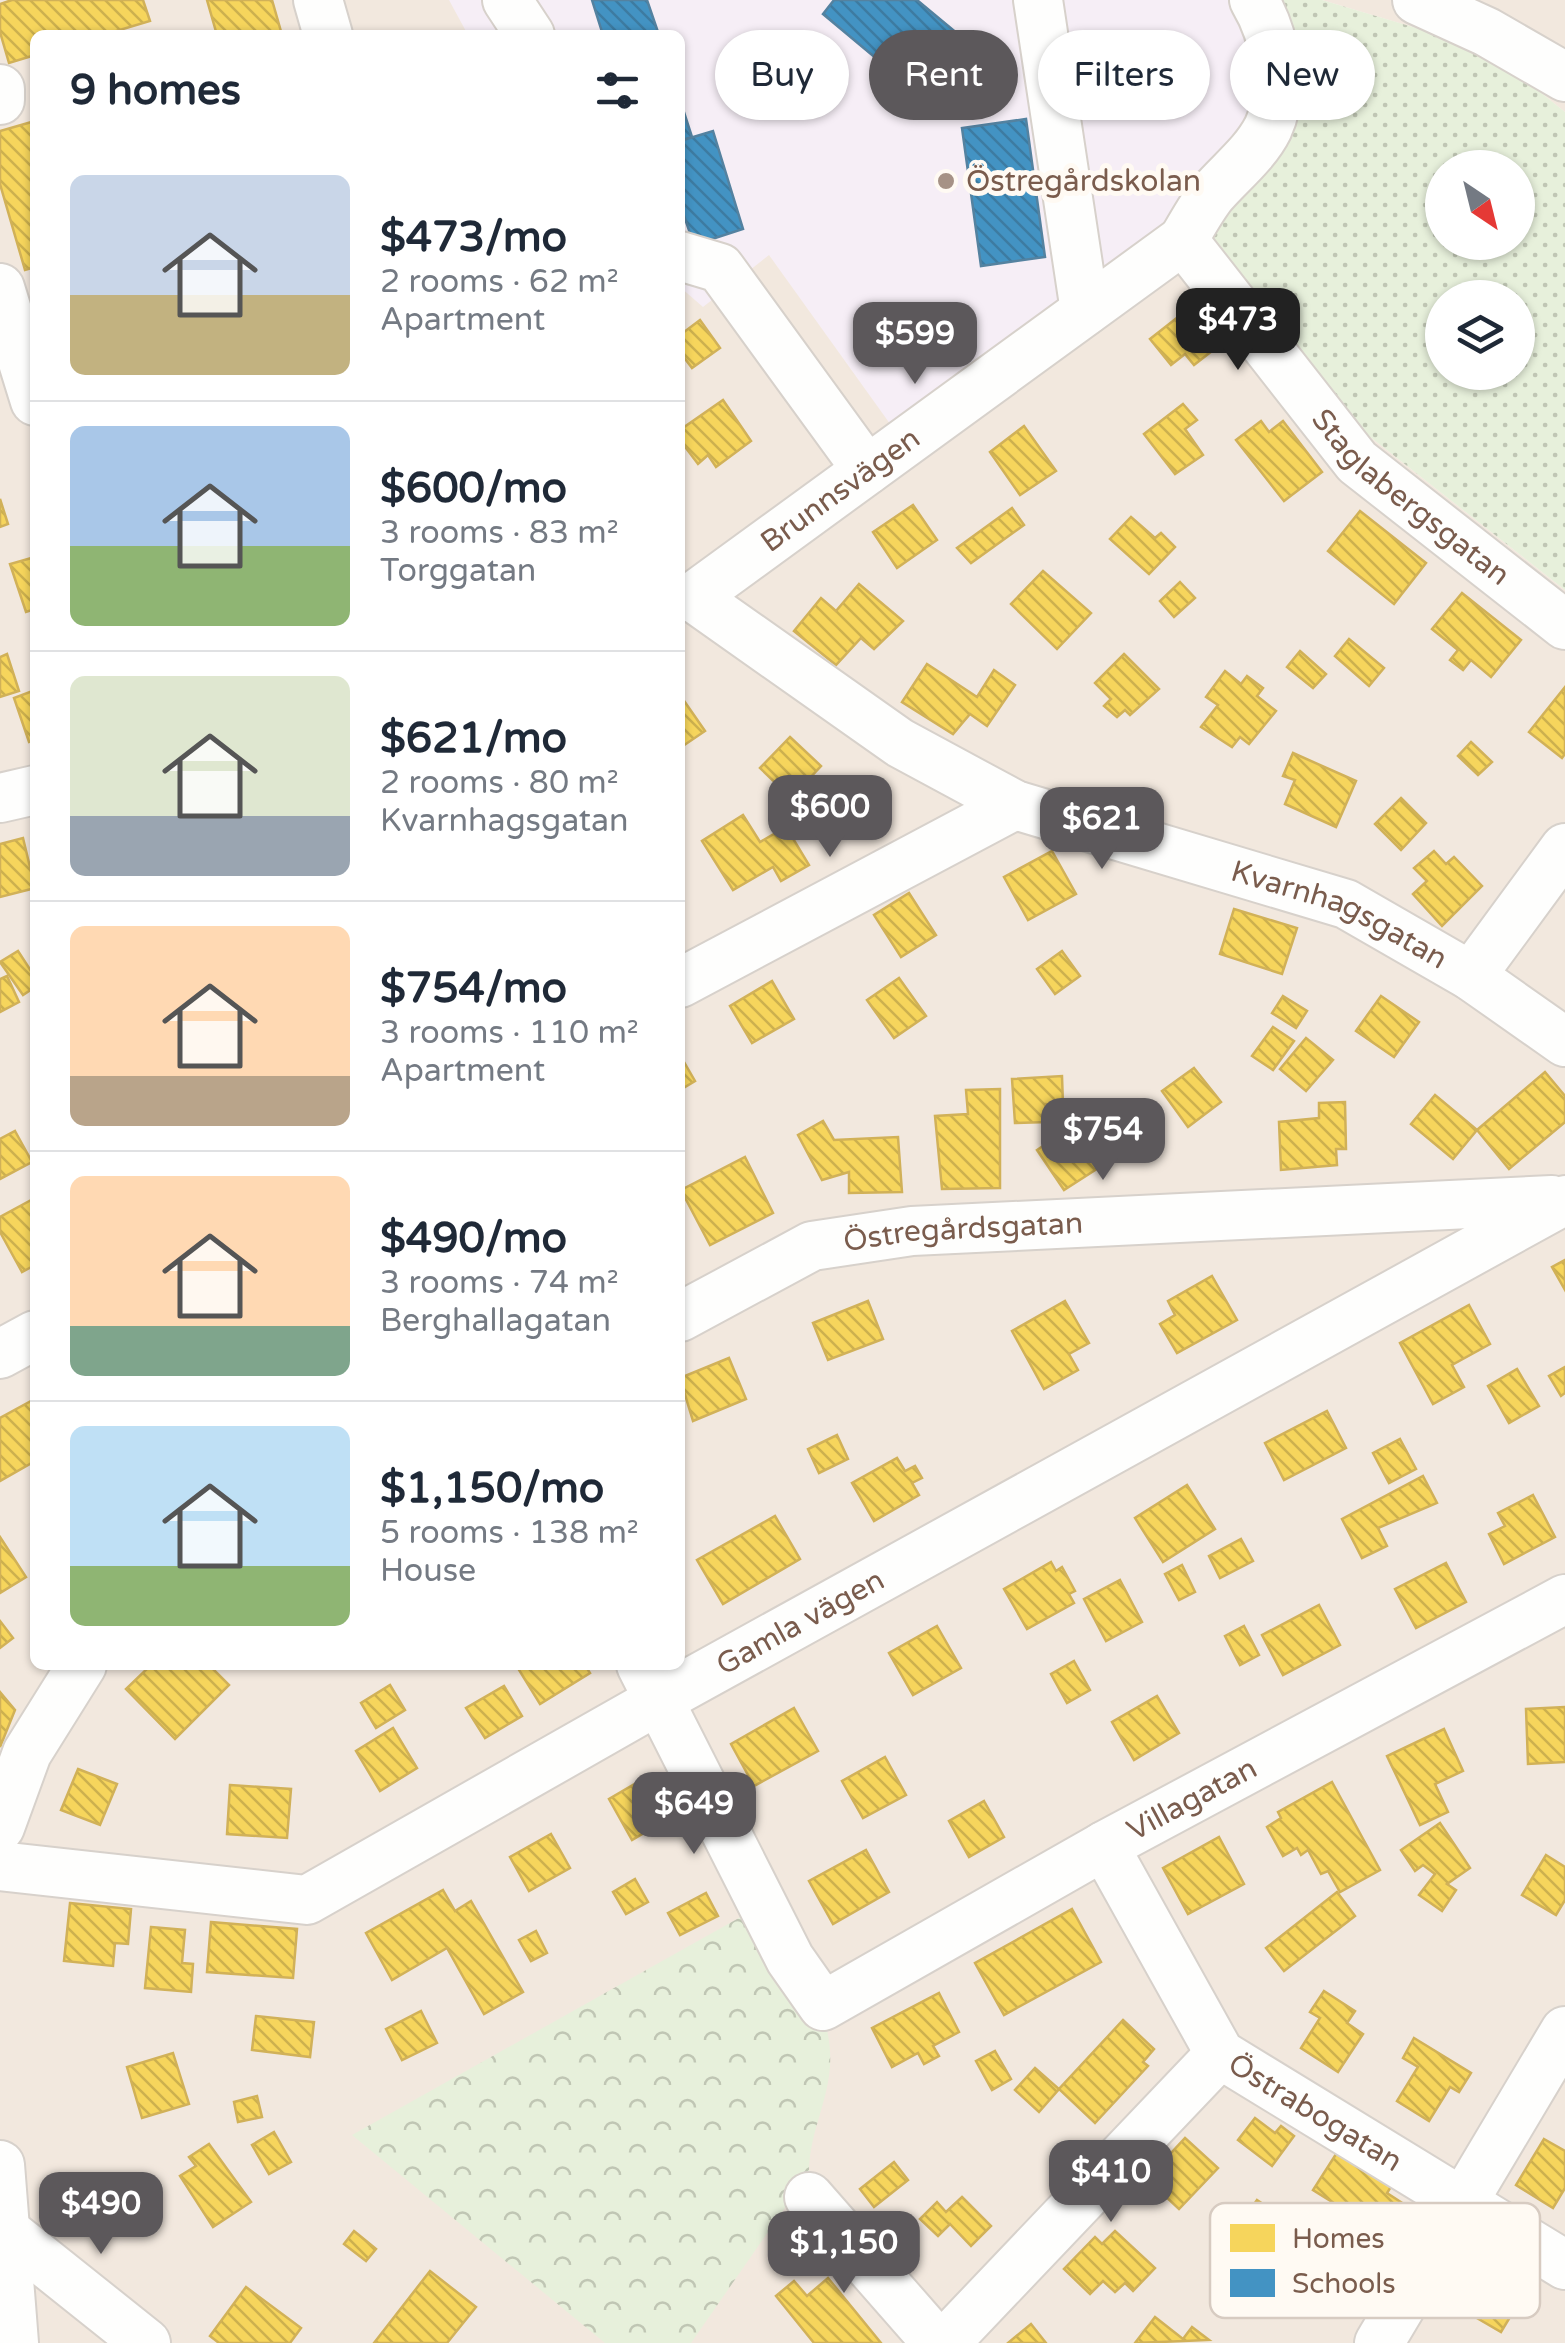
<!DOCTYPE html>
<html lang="en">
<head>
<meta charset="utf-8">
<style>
	:root { --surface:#fff; --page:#f6f6f7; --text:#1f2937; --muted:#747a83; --line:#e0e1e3; --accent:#5c585b }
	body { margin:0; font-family:"Varela Round",sans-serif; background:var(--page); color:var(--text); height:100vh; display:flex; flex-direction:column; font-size:38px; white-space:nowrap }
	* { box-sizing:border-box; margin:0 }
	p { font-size:32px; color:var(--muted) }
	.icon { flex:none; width:55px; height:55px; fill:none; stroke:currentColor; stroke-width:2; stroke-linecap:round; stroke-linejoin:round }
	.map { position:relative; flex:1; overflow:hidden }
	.panel { position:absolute; left:30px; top:30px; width:655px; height:1640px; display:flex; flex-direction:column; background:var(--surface); border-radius:15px; box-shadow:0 2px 8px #0004 }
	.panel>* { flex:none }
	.top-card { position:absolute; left:715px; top:30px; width:700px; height:90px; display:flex; gap:20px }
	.needle { width:65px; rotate:145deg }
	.controls { position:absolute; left:1425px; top:150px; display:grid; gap:20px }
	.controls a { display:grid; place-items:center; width:110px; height:110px; border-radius:50%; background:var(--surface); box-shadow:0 2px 8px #0004; font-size:50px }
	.price { position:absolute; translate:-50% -85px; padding:0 22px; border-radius:20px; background:var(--accent); color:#fff; font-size:32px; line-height:65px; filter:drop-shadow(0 2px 5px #0008) }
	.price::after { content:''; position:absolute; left:50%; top:60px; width:30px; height:22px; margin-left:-15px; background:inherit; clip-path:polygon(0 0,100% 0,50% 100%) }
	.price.selected { background:#222; color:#fff }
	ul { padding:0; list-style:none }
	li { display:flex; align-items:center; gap:30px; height:250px; padding:0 40px }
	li+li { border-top:2px solid var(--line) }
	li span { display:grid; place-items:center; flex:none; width:280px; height:200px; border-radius:15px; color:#555 }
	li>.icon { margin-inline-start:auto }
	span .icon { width:120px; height:120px; fill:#fffc; stroke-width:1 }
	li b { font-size:42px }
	h2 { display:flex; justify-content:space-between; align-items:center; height:120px; padding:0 40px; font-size:42px }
	.tag { padding:0 35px; border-radius:45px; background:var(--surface); box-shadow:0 2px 8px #0004; font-size:35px; line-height:90px }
	.tag.selected { background:var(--accent); color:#fff }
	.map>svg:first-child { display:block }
</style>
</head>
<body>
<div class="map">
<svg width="1565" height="2343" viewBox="0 0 1565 2343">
	<defs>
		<pattern id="grass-dots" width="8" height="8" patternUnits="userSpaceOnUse" patternTransform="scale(2.5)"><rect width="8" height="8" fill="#e7f0db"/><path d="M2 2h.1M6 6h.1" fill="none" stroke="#c0c6b4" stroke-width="1.8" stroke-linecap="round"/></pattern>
		<pattern id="park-crowns" width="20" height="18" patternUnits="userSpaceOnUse" patternTransform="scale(2.5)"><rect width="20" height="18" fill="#e7f0db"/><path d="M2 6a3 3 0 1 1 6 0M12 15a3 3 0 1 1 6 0" fill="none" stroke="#c0c6b4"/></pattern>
		<pattern id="homes-back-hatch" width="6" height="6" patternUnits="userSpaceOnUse" patternTransform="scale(2.5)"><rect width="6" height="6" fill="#f6d55c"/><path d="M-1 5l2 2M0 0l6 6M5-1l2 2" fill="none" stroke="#ccb04e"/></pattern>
		<pattern id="schools-back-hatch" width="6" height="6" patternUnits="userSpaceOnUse" patternTransform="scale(2.5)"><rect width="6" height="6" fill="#4393c3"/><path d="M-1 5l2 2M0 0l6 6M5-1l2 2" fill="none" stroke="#3d7ba1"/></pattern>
	</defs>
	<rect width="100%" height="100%" fill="#f9f5f0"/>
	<g fill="#f2e8de" fill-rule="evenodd">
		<path d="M0,0H1260L1369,436L1565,590V2343H0ZM35,35H680V1665H35Z"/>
		<path d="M1322,0H1565V112L1486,49Z"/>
	</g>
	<path fill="#f6eef6" d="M449,0H1233L1250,21L1261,87L1248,140L1176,222L893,428L769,255L703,307L680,287V35H468Z"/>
	<path fill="url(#grass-dots)" fill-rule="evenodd" d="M1260,0H1322L1487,49L1565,112V590L1369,436L1213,237L1298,103ZM1442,168H1518V242H1442ZM1442,298H1518V372H1442Z"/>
	<path fill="url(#park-crowns)" d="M762,1905C795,1959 841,2015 828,2082C822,2114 809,2140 809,2173L691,2343H605L352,2135Z"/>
	<g fill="url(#homes-back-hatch)" stroke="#d1b158" stroke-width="2.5">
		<path d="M12,0H143L150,21L103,35H35V55L9,63L0,32V4Z"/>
		<path d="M207,0H272L282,35H217Z"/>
		<path d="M35,121V267L25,270L0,184V131Z"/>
		<path d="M1192,306L1221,344L1194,365L1185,354L1171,365L1150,339Z"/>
		<path d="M700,320L720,348L692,368L680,352V335Z"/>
		<path d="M723,400L751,441L716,467L708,455L698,464L680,440V430Z"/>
		<path d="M1183,404L1197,420L1185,429L1203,455L1175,474L1144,434Z"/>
		<path d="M1261,421L1269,432L1283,421L1322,472L1284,501L1236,440Z"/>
		<path d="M1024,426L1056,471L1020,495L990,452Z"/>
		<path d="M0,499L8,524L0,527Z"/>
		<path d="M913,505L937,540L897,568L873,532Z"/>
		<path d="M1012,508L1024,525L971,563L957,548Z"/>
		<path d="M1360,511L1426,563L1394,604L1328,551Z"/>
		<path d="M1131,517L1155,538L1161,533L1175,547L1149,574L1110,539Z"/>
		<path d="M35,557V609L26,612L10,564Z"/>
		<path d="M1043,571L1091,613L1057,649L1011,604Z"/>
		<path d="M1180,582L1195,598L1174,617L1160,601Z"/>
		<path d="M859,584L903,621L874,649L861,638L836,665L794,631L821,598L836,611Z"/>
		<path d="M1462,593L1521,640L1491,677L1471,660L1463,670L1450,660L1458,650L1432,629Z"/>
		<path d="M1349,639L1384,668L1369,686L1335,656Z"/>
		<path d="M1300,651L1326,674L1313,688L1287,667Z"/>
		<path d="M7,654L19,691L0,697V657Z"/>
		<path d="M1124,654L1159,689L1130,715L1125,710L1117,717L1104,706L1111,699L1095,683Z"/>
		<path d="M927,664L977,697L994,670L1015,685L987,726L970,714L953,734L902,702Z"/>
		<path d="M1225,671L1241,684L1247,676L1263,688L1257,696L1276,711L1249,744L1240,737L1232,747L1201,727L1218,705L1206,697Z"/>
		<path d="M1565,687V754L1562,758L1529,732Z"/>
		<path d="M35,690V740L29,742L14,698Z"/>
		<path d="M680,695L705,731L680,748Z"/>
		<path d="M790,737L821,766L791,798L760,768Z"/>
		<path d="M1471,742L1492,762L1478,775L1458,756Z"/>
		<path d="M1293,753L1356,781L1336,827L1285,804L1295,780L1283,776Z"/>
		<path d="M1401,798L1426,823L1401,850L1375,824Z"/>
		<path d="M743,815L760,842L786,827L809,865L781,881L773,867L733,890L702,841Z"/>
		<path d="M23,838L35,888L0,897V844Z"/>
		<path d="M1052,851L1076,894L1028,920L1004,877Z"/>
		<path d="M1434,851L1446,864L1454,857L1482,886L1442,926L1413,894L1427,881L1414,868Z"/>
		<path d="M909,893L936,935L901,957L874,915Z"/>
		<path d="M1234,909L1297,928L1282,974L1220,954Z"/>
		<path d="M18,951L35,977V987L23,995L0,962Z"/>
		<path d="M1062,951L1080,976L1055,994L1037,969Z"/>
		<path d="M7,976L19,1002L0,1012V979Z"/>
		<path d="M899,978L926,1016L894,1038L867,1000Z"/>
		<path d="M772,981L794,1019L752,1043L730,1006Z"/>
		<path d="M1283,996L1307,1011L1296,1028L1272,1013Z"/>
		<path d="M1381,996L1419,1022L1394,1057L1356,1031Z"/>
		<path d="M1273,1027L1294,1041L1273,1070L1252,1056Z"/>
		<path d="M1306,1038L1333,1060L1306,1091L1280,1069Z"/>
		<path d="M680,1055L695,1081L680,1090Z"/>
		<path d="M1194,1068L1221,1102L1188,1127L1162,1091Z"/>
		<path d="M1545,1072L1565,1096V1122L1509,1169L1477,1130Z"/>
		<path d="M1062,1076L1063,1105L1046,1104L1047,1122L1015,1123L1012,1079Z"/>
		<path d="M1000,1089V1188L942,1189L935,1116L968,1114L966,1090Z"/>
		<path d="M1435,1095L1477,1130L1453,1159L1411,1124Z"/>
		<path d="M1345,1102L1346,1149H1336L1337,1165L1281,1170L1279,1122L1319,1118V1103Z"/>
		<path d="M1100,1109L1110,1125L1092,1136L1104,1152L1094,1158L1100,1167L1064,1190L1037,1150L1062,1133L1053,1122L1074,1110L1082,1122Z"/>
		<path d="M823,1121L834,1140L898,1137L902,1192L849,1193V1172L822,1180L798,1135Z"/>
		<path d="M15,1131L32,1162L0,1179V1139Z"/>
		<path d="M745,1157L773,1213L710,1245L681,1190Z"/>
		<path d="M33,1199L35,1265L22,1272L0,1232V1217Z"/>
		<path d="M1565,1260V1290L1552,1267Z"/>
		<path d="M1212,1276L1237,1320L1177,1353L1160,1324L1175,1315L1168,1301Z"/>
		<path d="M868,1301L883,1339L828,1360L813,1323Z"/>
		<path d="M1065,1301L1089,1343L1069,1354L1078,1370L1044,1389L1012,1331Z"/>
		<path d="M1469,1305L1490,1344L1452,1365L1464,1387L1433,1404L1400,1343Z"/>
		<path d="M729,1358L746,1399L693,1421L680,1378Z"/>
		<path d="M1565,1367V1393L1561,1396L1549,1376Z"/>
		<path d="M1517,1369L1539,1406L1509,1423L1488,1386Z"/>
		<path d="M31,1401L35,1461L0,1481V1418Z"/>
		<path d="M1327,1411L1346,1448L1284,1480L1265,1443Z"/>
		<path d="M837,1435L848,1459L819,1473L808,1449Z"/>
		<path d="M1400,1439L1416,1469L1389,1483L1373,1453Z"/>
		<path d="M897,1458L905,1471L915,1466L922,1478L912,1483L919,1495L874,1521L852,1483Z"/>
		<path d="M1423,1476L1437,1503L1378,1528L1387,1546L1362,1558L1342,1519Z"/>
		<path d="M1187,1485L1215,1529L1163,1562L1135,1518Z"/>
		<path d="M1533,1495L1555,1537L1504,1564L1489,1534L1505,1526L1498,1513Z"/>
		<path d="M775,1516L800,1559L723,1604L697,1560Z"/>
		<path d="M0,1537L26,1577L0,1593Z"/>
		<path d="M1241,1539L1253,1561L1220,1578L1209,1556Z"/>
		<path d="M1051,1562L1056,1571L1062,1567L1075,1591L1069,1594L1074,1603L1027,1629L1004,1589Z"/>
		<path d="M1446,1563L1466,1602L1416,1628L1395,1589Z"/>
		<path d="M1182,1565L1195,1592L1179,1600L1165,1574Z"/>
		<path d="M1120,1580L1142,1622L1106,1641L1084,1599Z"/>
		<path d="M1319,1605L1340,1645L1283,1675L1262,1635Z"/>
		<path d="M0,1621L13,1638L0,1648Z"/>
		<path d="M937,1626L961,1668L913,1695L889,1653Z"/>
		<path d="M1244,1626L1259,1655L1240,1665L1225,1636Z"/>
		<path d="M1074,1661L1090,1690L1067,1703L1051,1674Z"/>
		<path d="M151,1665H209L229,1685L175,1739L126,1689Z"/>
		<path d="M516,1665H585L590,1673L540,1704Z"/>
		<path d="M390,1685L405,1710L376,1728L361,1703Z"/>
		<path d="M504,1686L522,1716L485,1738L466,1708Z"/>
		<path d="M0,1692L15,1710L0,1747Z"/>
		<path d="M1157,1696L1179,1733L1134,1760L1112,1722Z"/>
		<path d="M1565,1707V1762L1528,1764L1526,1709Z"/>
		<path d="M794,1708L818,1751L754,1786L731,1744Z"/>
		<path d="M393,1728L417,1768L380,1791L356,1751Z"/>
		<path d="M1444,1729L1463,1771L1435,1784L1448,1812L1420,1825L1387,1756Z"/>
		<path d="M885,1757L906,1795L863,1818L842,1781Z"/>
		<path d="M78,1769L117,1784L100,1825L61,1810Z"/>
		<path d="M638,1782L661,1823L632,1840L609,1799Z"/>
		<path d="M1332,1782L1380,1870L1340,1892L1328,1871L1321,1874L1308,1850L1301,1855L1297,1848L1283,1856L1267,1827L1281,1818L1278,1812Z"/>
		<path d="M230,1785L291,1789L287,1838L227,1834Z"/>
		<path d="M984,1801L1004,1837L969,1857L949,1821Z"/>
		<path d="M1440,1823L1470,1868L1447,1884L1456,1890L1442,1911L1419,1895L1435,1874L1423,1865L1415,1871L1401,1850Z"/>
		<path d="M551,1834L570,1868L529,1891L510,1857Z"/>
		<path d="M1219,1837L1244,1884L1188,1914L1163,1868Z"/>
		<path d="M866,1850L889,1892L833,1924L809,1881Z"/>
		<path d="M1546,1855L1565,1867V1900L1556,1915L1522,1895Z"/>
		<path d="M635,1879L648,1902L626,1914L613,1892Z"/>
		<path d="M443,1890L455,1911L471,1901L523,1992L484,2014L447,1948L392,1980L366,1933Z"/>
		<path d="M1337,1892L1355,1916L1284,1971L1266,1948Z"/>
		<path d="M706,1893L718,1916L680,1935L668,1913Z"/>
		<path d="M70,1903L131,1909L128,1944L115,1943L113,1966L64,1961Z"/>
		<path d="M1072,1909L1101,1962L1004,2015L975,1963Z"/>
		<path d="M211,1922L297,1929L293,1978L207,1972Z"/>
		<path d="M151,1927L185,1930L182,1963L193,1964L191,1992L145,1988Z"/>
		<path d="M536,1931L547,1953L531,1961L519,1940Z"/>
		<path d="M1324,1991L1355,2011L1347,2023L1363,2034L1338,2072L1301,2048L1320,2018L1310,2012Z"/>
		<path d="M939,1993L959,2032L933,2046L939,2056L924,2064L918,2053L892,2067L872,2028Z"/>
		<path d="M421,2011L437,2043L402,2060L386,2029Z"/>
		<path d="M256,2016L314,2022L310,2057L252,2050Z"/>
		<path d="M1123,2020L1154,2049L1143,2062L1148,2066L1095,2123L1059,2089Z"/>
		<path d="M1414,2038L1471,2073L1459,2092L1450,2087L1429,2121L1397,2101L1418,2067L1403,2058Z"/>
		<path d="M995,2051L1011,2079L992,2090L976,2061Z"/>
		<path d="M173,2053L189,2104L142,2118L127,2067Z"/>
		<path d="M1035,2068L1059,2089L1039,2112L1015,2090Z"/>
		<path d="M257,2096L262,2117L238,2122L234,2102Z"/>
		<path d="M1255,2118L1275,2133L1281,2126L1294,2136L1272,2166L1238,2140Z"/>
		<path d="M274,2132L291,2162L269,2174L252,2145Z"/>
		<path d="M1185,2138L1218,2168L1179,2209L1147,2179Z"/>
		<path d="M1544,2139L1565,2151V2188L1553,2208L1516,2185Z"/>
		<path d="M209,2144L251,2202L213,2227L180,2176L196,2166L189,2157Z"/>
		<path d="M1338,2151L1392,2185L1387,2193L1407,2206L1376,2254L1382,2259L1347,2314L1307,2289L1337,2240L1330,2236L1345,2210L1313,2190Z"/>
		<path d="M894,2162L908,2180L874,2207L860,2189Z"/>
		<path d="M962,2197L991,2226L971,2246L950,2224L938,2236L920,2219L937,2202L946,2212Z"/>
		<path d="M1257,2200L1275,2212L1258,2236L1240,2224Z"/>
		<path d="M354,2231L376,2249L366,2261L344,2244Z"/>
		<path d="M1115,2231L1155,2268L1133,2291L1125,2283L1115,2292L1103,2281L1090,2294L1064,2269L1095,2237L1102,2244Z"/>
		<path d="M1491,2267L1527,2289L1501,2332L1465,2311Z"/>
		<path d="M430,2271L476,2307L447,2343H374Z"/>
		<path d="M828,2278L881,2343H814L776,2296L794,2281L807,2296Z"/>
		<path d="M246,2287L301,2328L290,2343H219L210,2336Z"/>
		<path d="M1155,2317L1183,2339L1192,2327L1209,2340L1135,2343Z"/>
		<path d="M1031,2324L1046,2343H1008Z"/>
	</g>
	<g fill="url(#schools-back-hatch)" stroke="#5482a0" stroke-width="2.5">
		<path d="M592,0H647L659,35H603Z"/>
		<path d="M834,0H917L971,45L926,100L823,14Z"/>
		<path d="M680,100L692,137L680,141Z"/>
		<path d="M1026,119L1045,257L981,266L962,128Z"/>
		<path d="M713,131L743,229L694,245L680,204V141Z"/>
	</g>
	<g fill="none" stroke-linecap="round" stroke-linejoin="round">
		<defs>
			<g id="minor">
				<path d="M318,0L328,35"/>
				<path d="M507,0L530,35"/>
				<path d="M1038,0L1085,311"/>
				<path id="s1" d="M1254,0C1275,35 1286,89 1268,128C1255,154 1230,173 1212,194C1201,208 1192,225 1183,240L1357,462L1565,625"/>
				<path d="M1417,0L1487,32L1565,77"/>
				<path d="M0,89V100"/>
				<path d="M680,256L720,268L867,470"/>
				<path d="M0,288L35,401"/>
				<path id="s2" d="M680,597H693L900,743L1015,805L1346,904L1471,976L1565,1042"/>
				<path id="s3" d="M693,597L1183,240"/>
				<path d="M0,798L35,790"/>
				<path d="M1471,976L1565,848"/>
				<path d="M680,983L1015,805"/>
				<path id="s4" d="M680,1317L812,1246L912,1231L1552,1200"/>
				<path d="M0,1354L35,1335"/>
				<path id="s5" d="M641,1665L790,1959L823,2006L1104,1846L1565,1599"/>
				<path d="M0,1827L27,1753L82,1665"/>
				<path id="s6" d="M1104,1846L1220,2054L1565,2265"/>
				<path id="s7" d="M0,1866L307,1900L657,1701L1565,1200"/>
				<path d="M0,2165L14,2343"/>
				<path d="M809,2197L937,2343"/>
				<path d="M7,2232L146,2343"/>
				<path d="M945,2343L1220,2054"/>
				<path d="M1379,2343L1565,2031"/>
			</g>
		</defs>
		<use href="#minor" stroke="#d7d1cb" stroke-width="52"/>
		<use href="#minor" stroke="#fefefd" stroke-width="48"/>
	</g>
	<circle fill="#a69286" stroke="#fffaf3" stroke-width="4" cx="946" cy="181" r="10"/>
	<g text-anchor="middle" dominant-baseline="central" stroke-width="10" stroke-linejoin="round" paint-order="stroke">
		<g font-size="30" fill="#7a5c4d" stroke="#fffaf3" text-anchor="start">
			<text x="966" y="181">Östregårdskolan</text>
		</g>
		<g font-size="30" fill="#7a5c4d" stroke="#fffaf3">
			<text stroke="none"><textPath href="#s3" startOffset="182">Brunnsvägen</textPath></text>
			<text stroke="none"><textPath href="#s1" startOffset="620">Staglabergsgatan</textPath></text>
			<text stroke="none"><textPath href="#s2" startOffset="740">Kvarnhagsgatan</textPath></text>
			<text stroke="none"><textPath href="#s4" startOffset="302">Östregårdsgatan</textPath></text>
			<text stroke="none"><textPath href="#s7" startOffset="875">Gamla vägen</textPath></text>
			<text stroke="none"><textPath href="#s5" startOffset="810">Villagatan</textPath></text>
			<text stroke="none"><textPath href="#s6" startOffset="350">Östrabogatan</textPath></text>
		</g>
	</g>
	<rect x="1210" y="2203" width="330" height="115" rx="15" fill="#fffaf3" stroke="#d7cbc1" stroke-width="2.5"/>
	<rect x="1230" y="2224" width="45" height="28" fill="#f6d55c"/>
	<rect x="1230" y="2269" width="45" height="28" fill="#4393c3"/>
	<g font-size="28" fill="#7a5c4d">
		<text x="1292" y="2248">Homes</text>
		<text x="1292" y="2293">Schools</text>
	</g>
</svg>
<div class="controls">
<a><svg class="needle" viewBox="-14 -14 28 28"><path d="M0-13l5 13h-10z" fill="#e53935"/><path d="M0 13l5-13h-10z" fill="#747a83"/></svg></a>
<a><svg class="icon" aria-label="layers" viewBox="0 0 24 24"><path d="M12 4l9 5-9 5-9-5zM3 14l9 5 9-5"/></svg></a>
</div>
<b class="price selected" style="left:1238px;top:373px">$473</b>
<b class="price" style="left:915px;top:387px">$599</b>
<b class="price" style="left:830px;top:860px">$600</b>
<b class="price" style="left:1102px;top:872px">$621</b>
<b class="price" style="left:1103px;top:1183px">$754</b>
<b class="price" style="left:694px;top:1857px">$649</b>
<b class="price" style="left:1111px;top:2225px">$410</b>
<b class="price" style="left:101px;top:2257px">$490</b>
<b class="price" style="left:844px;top:2296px">$1,150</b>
<div class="top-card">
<a class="tag">Buy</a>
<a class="tag selected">Rent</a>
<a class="tag">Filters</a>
<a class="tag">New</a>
</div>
<section class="panel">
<h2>9 homes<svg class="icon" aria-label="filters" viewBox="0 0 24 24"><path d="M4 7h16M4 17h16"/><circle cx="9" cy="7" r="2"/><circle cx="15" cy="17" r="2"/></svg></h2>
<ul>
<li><span style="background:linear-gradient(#c9d6e8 60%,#c2b280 0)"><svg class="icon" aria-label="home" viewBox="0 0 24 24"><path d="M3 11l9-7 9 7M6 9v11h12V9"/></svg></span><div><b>$473/mo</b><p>2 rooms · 62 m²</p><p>Apartment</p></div></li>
<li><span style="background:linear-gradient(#a9c7e8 60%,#8fb573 0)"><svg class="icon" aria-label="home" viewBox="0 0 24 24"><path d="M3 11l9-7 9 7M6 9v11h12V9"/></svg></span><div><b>$600/mo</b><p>3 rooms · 83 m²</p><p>Torggatan</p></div></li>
<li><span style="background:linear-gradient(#dfe7d0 70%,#9aa5b1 0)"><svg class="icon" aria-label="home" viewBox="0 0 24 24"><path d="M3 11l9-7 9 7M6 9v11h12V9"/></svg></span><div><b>$621/mo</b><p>2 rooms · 80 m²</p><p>Kvarnhagsgatan</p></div></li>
<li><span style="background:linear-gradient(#ffd9b3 75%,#b9a48a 0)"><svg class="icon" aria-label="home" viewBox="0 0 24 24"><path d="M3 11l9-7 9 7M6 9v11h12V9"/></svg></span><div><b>$754/mo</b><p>3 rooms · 110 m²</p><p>Apartment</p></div></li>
<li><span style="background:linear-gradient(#ffd9b3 75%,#7fa58c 0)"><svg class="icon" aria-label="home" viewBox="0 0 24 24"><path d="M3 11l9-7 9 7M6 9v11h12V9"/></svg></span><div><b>$490/mo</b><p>3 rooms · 74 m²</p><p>Berghallagatan</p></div></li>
<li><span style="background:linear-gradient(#bfe0f5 70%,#8fb573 0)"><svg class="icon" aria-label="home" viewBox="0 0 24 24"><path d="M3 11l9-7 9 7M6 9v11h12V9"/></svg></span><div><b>$1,150/mo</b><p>5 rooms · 138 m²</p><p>House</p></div></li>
</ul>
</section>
</div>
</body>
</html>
